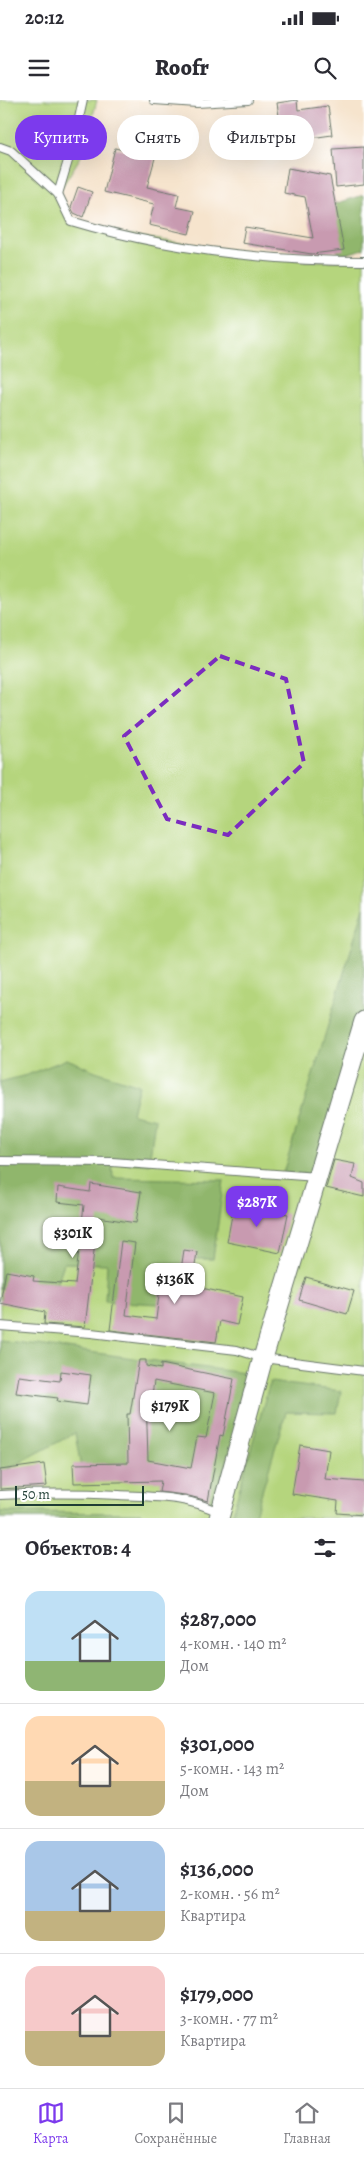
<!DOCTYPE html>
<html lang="ru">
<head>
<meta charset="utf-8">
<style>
	:root { --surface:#fff; --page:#f7f7f7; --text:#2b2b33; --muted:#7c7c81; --line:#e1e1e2; --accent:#7c3aed }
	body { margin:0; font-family:Alegreya,serif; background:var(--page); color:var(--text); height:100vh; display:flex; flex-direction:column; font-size:19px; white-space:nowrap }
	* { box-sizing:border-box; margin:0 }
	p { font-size:16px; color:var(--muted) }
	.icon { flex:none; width:28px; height:28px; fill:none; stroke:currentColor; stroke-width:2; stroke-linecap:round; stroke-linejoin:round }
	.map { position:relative; height:1418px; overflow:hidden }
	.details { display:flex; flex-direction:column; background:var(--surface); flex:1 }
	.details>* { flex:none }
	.guide { position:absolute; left:15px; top:15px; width:335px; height:45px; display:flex; gap:10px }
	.scale { position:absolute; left:15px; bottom:12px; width:129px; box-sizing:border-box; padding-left:5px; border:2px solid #1f3d34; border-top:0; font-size:14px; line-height:18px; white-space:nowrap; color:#1f3d34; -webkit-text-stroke:4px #fff; paint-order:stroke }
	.price { position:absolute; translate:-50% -42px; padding:0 11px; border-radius:10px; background:#fff; color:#222; font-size:16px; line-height:32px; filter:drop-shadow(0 1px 2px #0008) }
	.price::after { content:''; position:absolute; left:50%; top:30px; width:15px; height:11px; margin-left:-8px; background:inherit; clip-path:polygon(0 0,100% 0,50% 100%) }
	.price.selected { background:var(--accent); color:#fff }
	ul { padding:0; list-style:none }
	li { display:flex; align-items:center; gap:15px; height:125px; padding:0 25px }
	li+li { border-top:1px solid var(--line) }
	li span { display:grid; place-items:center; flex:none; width:140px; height:100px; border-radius:15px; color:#555 }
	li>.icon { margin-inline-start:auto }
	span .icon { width:60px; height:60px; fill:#fffc; stroke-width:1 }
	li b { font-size:21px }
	h2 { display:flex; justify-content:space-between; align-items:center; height:60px; padding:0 25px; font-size:21px }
	.chip { padding:0 18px; border-radius:22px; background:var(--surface); box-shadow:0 5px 20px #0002; font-size:18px; line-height:45px }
	.chip.selected { background:var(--accent); color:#fff }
	.status { display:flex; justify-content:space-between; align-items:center; height:35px; padding:0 25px; background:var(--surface); direction:ltr }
	.status svg { height:14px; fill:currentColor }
	header { display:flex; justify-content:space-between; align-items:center; height:65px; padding:0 25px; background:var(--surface); font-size:22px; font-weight:800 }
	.tabs { display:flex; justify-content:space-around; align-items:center; height:70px; border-top:1px solid var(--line); background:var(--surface); font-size:14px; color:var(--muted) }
	.tabs a { display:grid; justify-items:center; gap:2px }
	.tabs .selected { color:var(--accent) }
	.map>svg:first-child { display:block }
</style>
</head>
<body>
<div class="status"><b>20:12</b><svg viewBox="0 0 49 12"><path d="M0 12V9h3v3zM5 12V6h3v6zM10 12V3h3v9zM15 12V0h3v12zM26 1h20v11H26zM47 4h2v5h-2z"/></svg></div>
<header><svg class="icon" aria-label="menu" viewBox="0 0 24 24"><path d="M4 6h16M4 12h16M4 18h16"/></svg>Roofr<svg class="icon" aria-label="search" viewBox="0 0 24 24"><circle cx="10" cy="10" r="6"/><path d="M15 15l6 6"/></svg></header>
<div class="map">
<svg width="364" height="1418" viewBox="0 0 364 1418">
	<rect width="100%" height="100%" fill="#fff"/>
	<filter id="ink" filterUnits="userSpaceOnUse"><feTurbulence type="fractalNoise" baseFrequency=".02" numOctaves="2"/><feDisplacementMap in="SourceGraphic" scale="10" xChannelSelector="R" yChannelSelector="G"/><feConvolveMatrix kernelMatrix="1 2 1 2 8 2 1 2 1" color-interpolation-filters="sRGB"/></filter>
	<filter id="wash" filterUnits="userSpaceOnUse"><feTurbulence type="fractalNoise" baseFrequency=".0096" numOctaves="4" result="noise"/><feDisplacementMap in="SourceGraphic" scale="20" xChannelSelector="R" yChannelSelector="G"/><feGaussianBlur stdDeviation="1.12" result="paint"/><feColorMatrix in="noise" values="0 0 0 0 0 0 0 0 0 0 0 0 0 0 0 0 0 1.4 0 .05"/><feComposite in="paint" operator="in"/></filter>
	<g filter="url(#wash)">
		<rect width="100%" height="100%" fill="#f6e4cd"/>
		<path fill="#b5d57d" stroke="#6a8958" d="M0,0H97L83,53L58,93L71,121L113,133L304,161H364V1418H0Z"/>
		<g fill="#90b66c" stroke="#587a50">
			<path d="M364,95V149L339,156L324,107Z"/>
			<path d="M364,807V925L319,1075L283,1073Z"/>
			<path d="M67,959L95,971L139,985L132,1014L155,1019L149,1064L112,1063L113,1078L224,1080L213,1159H192L177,1205L105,1201L107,1164L64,1163L54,1194L0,1188V982L27,975Z"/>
			<path d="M0,1240L251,1274L215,1404L176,1385L130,1372L82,1374L75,1333L0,1373Z"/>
			<path d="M270,1282L341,1291L337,1313L286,1312L254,1418H231Z"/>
			<path d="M0,1412L141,1413L143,1418H0Z"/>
		</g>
		<g id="blocks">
			<g fill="#c89ab0" fill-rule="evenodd">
				<path d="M297,0L298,10L328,6L332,35L282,42V36L237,43L234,23L279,16L277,3Z"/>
				<path d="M157,19L182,21L181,41L156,39Z"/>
				<path d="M364,47V84L336,87L333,49Z"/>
				<path d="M115,48L155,58L147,87L179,94L176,107L195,111L189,134L149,125L154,104L104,92Z"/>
				<path d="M288,68L330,76L344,150L312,154L242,143L245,127L313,138L305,97L284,93Z"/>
				<path d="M78,87L92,92L83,117L74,113L71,107Z"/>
				<path d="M334,1060L355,1064L352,1078L364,1083V1097L326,1088Z"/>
				<path d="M91,1084L141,1092L136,1123L98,1117L85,1227L44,1224L45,1212L0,1203L6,1171L34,1176L33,1181L75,1184L84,1105L57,1102L58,1087L90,1092Z"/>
				<path d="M234,1104L288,1114L280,1153L227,1142Z"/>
				<path d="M121,1141L135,1143L126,1215L156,1219L160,1187L178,1189L184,1150L197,1152L192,1186L243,1197L237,1225L220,1221L216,1242L110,1230Z"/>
				<path d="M306,1177L354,1191L347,1214L299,1200Z"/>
				<path d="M139,1260H146V1266L161,1269V1264L234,1279L223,1336L220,1335L208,1401L185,1395L159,1392L161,1381L74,1383L73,1364L128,1363L127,1314H130ZM154,1281L215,1293L206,1338L197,1337L191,1368L148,1360L146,1294L152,1295Z"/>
				<path d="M61,1271L91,1275L87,1305L57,1301L58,1298L16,1293L19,1276L60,1281Z"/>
				<path d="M300,1345L329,1350L325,1379L364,1382V1415L337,1413L338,1401L292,1394Z"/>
				<path d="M44,1364L47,1386L0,1389V1370Z"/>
			</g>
		</g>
	</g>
	<g filter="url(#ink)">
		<use href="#blocks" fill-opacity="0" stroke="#6a776a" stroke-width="1"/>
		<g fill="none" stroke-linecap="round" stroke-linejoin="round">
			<defs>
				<g id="service">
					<path d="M154,0L197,3L248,0"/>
					<path d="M0,47L11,51L58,94L71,121C164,149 267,161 364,161"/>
					<path d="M58,94L74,41L83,0"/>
					<path d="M0,1061L112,1062L317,1077"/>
					<path d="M0,1226L91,1233L237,1250L263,1258L364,1271"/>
					<path d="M0,1395C40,1393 79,1393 119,1395C154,1397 189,1396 220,1413"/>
				</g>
				<path id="tertiary" d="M219,1418L263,1258L364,921"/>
			</defs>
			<use href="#service" stroke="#6a776a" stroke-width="10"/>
			<use href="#tertiary" stroke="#6a776a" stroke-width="21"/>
			<use href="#service" stroke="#fff" stroke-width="8"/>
			<use href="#tertiary" stroke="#fff" stroke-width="19"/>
		</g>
	</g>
	<path fill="none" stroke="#7b2cbf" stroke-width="4" stroke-dasharray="10 6" stroke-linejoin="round" d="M220,556L286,579L304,663L228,735L167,719L124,636Z"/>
</svg>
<div class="scale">50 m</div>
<b class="price selected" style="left:257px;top:1128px">$287K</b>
<b class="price" style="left:73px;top:1159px">$301K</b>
<b class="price" style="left:175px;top:1205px">$136K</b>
<b class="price" style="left:170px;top:1332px">$179K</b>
<div class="guide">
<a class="chip selected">Купить</a>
<a class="chip">Снять</a>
<a class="chip">Фильтры</a>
</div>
</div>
<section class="details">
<h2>Объектов: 4<svg class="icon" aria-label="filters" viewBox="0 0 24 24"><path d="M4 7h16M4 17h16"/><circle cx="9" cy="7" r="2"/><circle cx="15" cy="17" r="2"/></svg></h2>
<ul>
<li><span style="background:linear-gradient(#bfe0f5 70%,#8fb573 0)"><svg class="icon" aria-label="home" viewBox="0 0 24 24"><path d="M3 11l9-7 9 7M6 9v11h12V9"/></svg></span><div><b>$287,000</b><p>4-комн. · 140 m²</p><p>Дом</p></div></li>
<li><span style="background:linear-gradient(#ffd9b3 65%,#c2b280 0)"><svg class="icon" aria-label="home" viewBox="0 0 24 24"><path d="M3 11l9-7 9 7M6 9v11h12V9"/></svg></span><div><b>$301,000</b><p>5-комн. · 143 m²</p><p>Дом</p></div></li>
<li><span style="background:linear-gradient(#a9c7e8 70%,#c2b280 0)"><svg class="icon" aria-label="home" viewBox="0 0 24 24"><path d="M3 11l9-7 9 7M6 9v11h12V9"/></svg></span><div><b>$136,000</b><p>2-комн. · 56 m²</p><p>Квартира</p></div></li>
<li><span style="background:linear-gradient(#f6c9c9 65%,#c2b280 0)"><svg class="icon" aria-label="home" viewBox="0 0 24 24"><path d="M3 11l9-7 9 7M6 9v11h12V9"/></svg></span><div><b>$179,000</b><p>3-комн. · 77 m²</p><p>Квартира</p></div></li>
</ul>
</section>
<nav class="tabs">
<a class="selected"><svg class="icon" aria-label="map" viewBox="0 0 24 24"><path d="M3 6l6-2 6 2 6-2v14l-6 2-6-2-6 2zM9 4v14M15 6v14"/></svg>Карта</a>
<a><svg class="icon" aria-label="saved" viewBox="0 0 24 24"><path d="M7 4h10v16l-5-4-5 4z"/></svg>Сохранённые</a>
<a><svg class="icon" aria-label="home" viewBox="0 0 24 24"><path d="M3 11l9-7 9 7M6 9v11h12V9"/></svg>Главная</a>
</nav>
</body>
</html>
